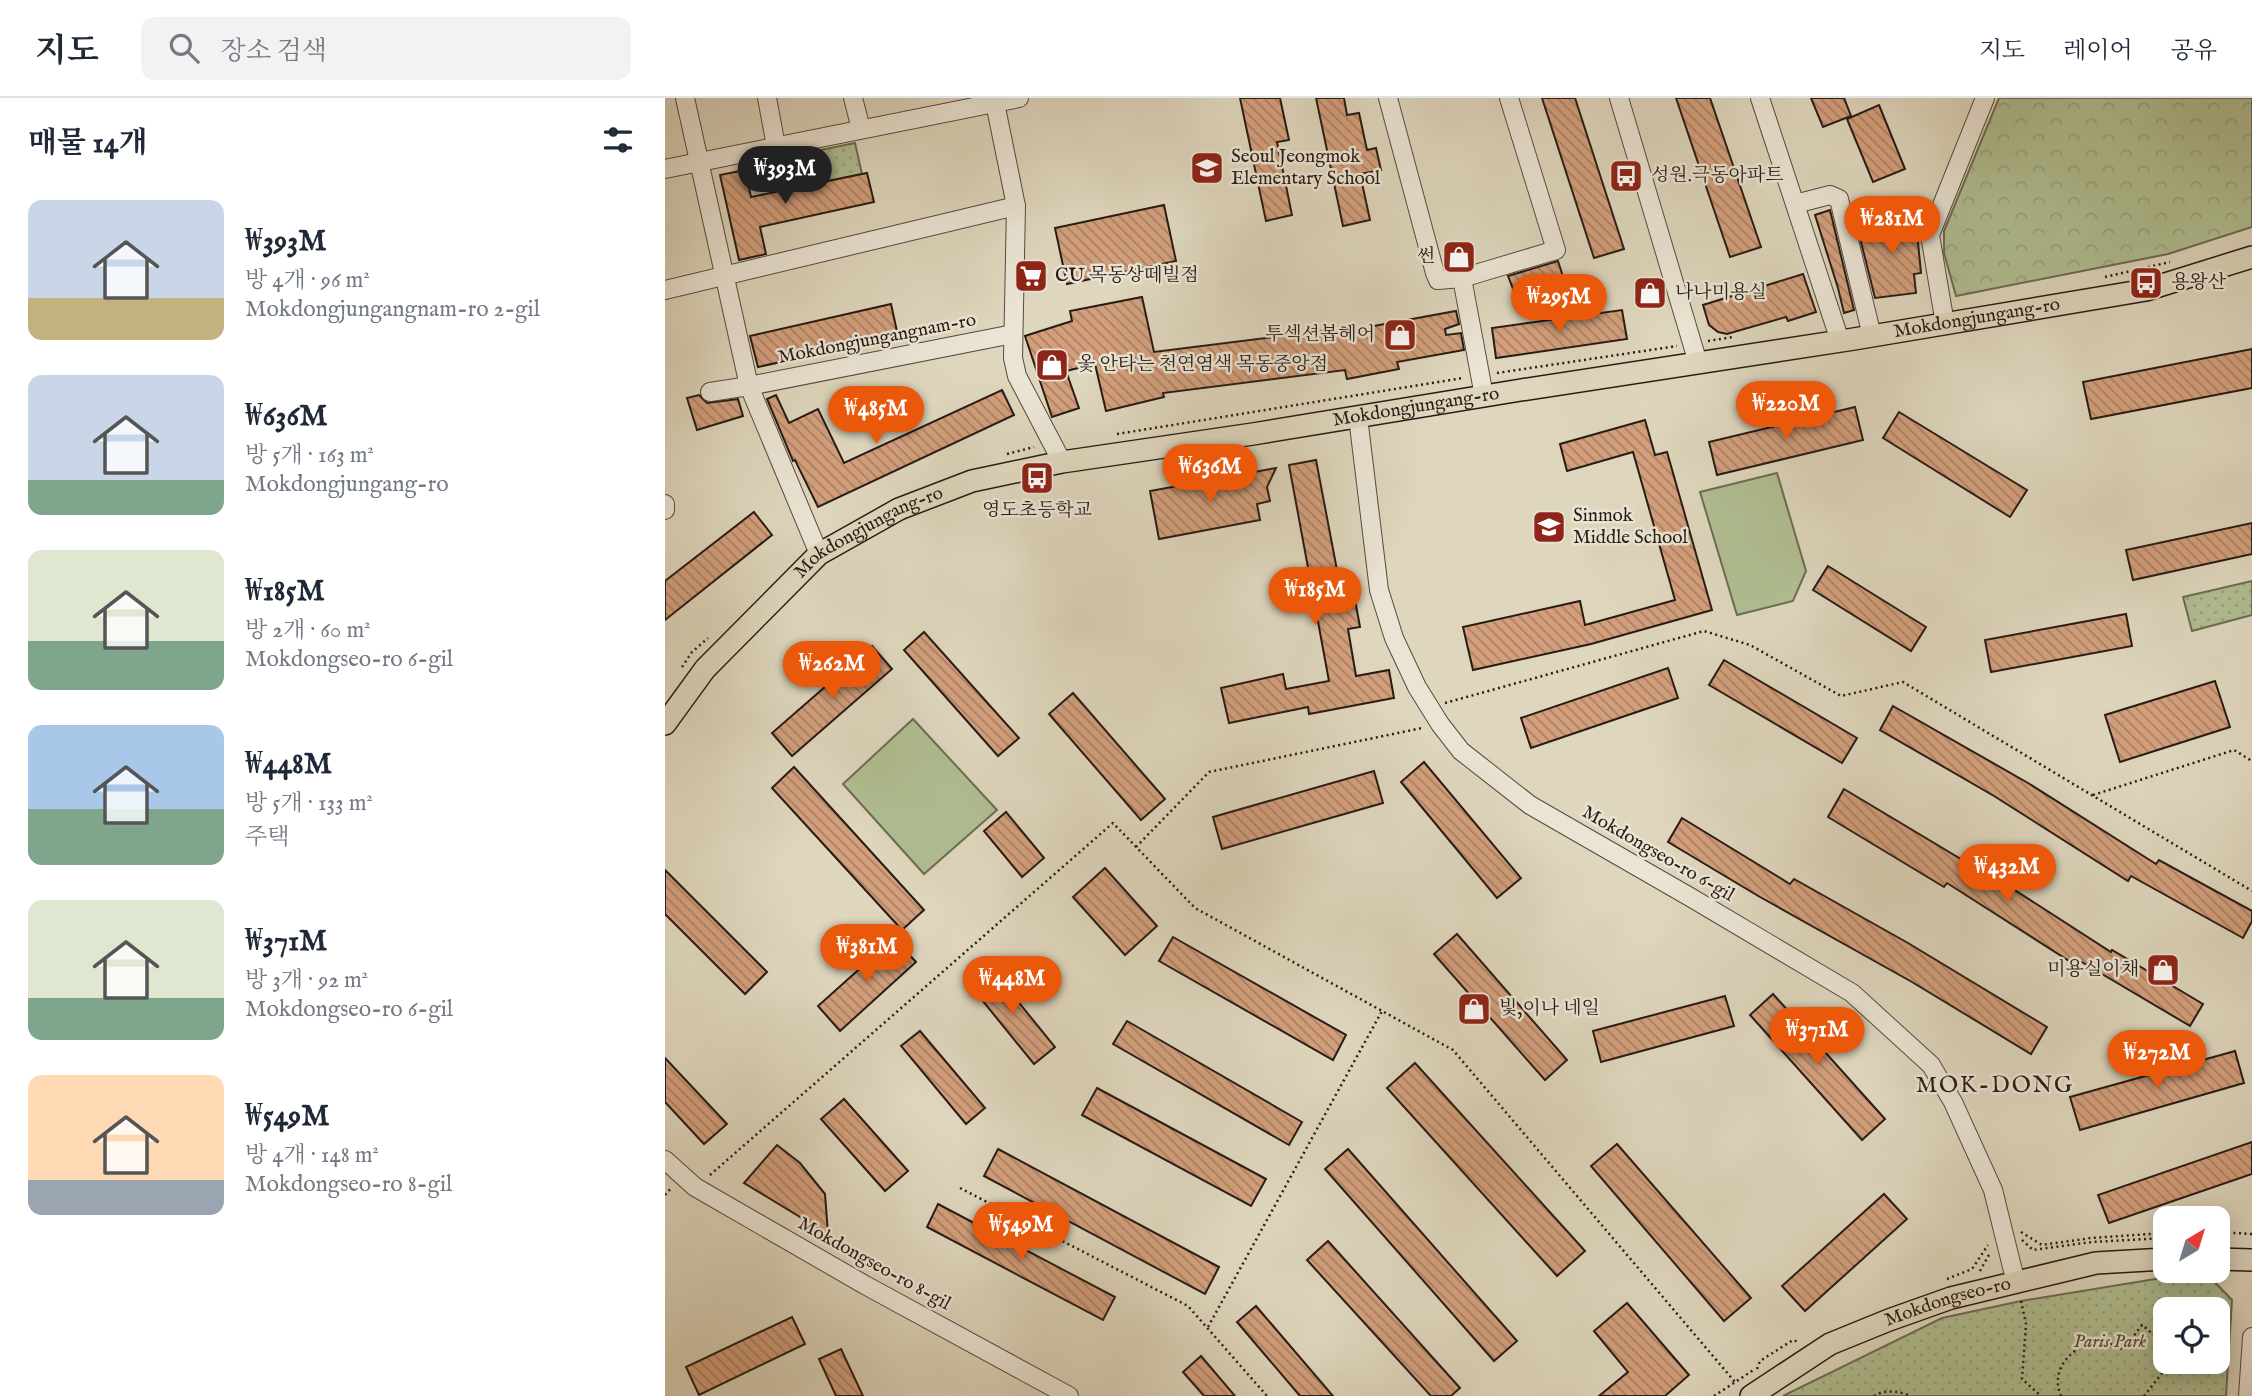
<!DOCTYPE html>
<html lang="ko">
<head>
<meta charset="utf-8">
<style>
	:root { --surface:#fff; --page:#f2f2f3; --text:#1f2937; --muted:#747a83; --line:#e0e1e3; --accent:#ea580c }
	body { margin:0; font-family:"IM FELL English","Noto Serif KR",serif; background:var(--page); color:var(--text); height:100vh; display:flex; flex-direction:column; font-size:26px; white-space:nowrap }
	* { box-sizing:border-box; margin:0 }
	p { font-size:23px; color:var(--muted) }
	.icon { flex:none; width:38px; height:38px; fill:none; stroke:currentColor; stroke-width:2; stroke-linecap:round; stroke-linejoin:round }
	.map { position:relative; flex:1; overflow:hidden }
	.details { display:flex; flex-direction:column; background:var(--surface); width:665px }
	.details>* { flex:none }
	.needle { width:46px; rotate:38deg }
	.controls { position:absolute; left:1488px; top:1108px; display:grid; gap:14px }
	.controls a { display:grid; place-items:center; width:77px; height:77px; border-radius:14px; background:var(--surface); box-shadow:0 4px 18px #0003; font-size:35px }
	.price { position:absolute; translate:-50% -60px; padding:0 16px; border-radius:24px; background:var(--accent); color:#fff; font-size:23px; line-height:46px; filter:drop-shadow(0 2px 4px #0008) }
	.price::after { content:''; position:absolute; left:50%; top:42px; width:21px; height:16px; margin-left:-10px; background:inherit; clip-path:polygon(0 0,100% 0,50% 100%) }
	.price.active { background:#222; color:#fff }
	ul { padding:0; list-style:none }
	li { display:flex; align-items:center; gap:21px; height:175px; padding:0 28px }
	li span { display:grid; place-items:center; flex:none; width:196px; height:140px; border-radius:14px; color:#555 }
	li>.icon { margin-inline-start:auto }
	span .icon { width:84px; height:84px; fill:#fffc; stroke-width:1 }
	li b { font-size:30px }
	h2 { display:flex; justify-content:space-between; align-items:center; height:84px; padding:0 28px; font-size:30px }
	header { display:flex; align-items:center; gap:42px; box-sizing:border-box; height:98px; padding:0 35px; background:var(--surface); border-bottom:2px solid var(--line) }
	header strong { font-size:33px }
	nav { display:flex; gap:38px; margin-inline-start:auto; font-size:24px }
	.search { width:490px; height:63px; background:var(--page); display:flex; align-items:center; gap:18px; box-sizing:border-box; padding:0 24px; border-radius:14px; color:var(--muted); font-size:26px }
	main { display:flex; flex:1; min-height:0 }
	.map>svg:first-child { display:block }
</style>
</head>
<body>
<header>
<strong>지도</strong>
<div class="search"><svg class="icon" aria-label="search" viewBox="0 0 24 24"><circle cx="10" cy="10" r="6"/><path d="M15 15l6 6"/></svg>장소 검색</div>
<nav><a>지도</a><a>레이어</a><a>공유</a></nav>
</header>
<main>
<section class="details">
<h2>매물 14개<svg class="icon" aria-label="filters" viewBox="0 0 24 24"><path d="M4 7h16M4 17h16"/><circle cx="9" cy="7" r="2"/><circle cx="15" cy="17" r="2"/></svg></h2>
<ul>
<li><span style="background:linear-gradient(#c9d6e8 70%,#c2b280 0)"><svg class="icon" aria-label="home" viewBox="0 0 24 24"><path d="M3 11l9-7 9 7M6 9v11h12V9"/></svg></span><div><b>₩393M</b><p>방 4개 · 96 m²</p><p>Mokdongjungangnam-ro 2-gil</p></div></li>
<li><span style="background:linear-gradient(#c9d6e8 75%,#7fa58c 0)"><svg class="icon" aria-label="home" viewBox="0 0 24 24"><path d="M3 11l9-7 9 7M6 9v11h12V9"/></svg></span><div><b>₩636M</b><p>방 5개 · 163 m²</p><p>Mokdongjungang-ro</p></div></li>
<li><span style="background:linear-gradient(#dfe7d0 65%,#7fa58c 0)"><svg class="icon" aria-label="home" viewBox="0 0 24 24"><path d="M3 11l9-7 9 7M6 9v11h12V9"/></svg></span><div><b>₩185M</b><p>방 2개 · 60 m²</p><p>Mokdongseo-ro 6-gil</p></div></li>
<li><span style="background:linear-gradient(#a9c7e8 60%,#7fa58c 0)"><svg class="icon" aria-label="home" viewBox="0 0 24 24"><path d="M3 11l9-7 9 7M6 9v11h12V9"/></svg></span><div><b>₩448M</b><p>방 5개 · 133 m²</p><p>주택</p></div></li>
<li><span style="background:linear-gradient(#dfe7d0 70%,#7fa58c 0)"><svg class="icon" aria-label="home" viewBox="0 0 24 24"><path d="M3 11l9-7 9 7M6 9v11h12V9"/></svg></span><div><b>₩371M</b><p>방 3개 · 92 m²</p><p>Mokdongseo-ro 6-gil</p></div></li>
<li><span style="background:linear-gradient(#ffd9b3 75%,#9aa5b1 0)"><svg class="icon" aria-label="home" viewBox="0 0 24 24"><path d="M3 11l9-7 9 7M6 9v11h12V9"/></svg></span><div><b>₩549M</b><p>방 4개 · 148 m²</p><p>Mokdongseo-ro 8-gil</p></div></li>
</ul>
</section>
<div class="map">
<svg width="1587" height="1298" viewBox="0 0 1587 1298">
	<defs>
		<pattern id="grass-dots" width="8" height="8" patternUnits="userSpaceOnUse" patternTransform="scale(1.75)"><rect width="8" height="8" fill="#b0be92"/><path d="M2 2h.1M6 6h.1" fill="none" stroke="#97a37d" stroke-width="1.8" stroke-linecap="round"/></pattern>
		<pattern id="forest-crowns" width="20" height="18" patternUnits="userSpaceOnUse" patternTransform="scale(1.75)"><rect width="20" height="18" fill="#b0be92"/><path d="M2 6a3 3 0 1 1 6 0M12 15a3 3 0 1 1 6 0" fill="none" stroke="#97a37d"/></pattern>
		<pattern id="building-back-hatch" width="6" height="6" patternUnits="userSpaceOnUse" patternTransform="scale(1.75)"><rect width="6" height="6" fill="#d39f7c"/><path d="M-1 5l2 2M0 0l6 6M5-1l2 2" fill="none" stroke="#ab8164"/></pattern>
	</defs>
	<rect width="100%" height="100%" fill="#ded6bd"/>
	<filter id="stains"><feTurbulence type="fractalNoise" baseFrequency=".00286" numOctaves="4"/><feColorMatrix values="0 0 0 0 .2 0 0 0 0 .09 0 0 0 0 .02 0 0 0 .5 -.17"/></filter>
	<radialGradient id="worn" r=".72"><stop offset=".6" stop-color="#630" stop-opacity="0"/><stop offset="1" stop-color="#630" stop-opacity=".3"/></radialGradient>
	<g fill="url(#grass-dots)" stroke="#6c6c54" stroke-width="2" fill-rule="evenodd">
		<path d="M190,45L197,76L148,86L141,55Z"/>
		<path d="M1587,483V517L1527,533L1518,499Z"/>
		<path d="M1539,1173L1567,1202L1561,1298H1118L1277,1220L1356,1203ZM1552,1211V1264H1500V1211Z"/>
	</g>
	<path fill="url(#forest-crowns)" stroke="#6c6c54" stroke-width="2" d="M1334,0H1587V129L1503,156L1291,198L1279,155V133Z"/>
	<g fill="#b0be92" stroke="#6c6c54" stroke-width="2">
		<path d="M1112,375L1141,473L1128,503L1072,517L1035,394Z"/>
		<path d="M248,621L332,712L259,776L178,686Z"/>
	</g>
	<g fill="url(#building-back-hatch)" stroke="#281b15" stroke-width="2">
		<path d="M575,0H615L624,42L612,44L627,117L601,123Z"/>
		<path d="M651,0H679L682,17L694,15L702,52L711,50L716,72L695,76L705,122L678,128Z"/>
		<path d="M877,0H910L959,151L929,160Z"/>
		<path d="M1011,0H1045L1096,149L1065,159Z"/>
		<path d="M1146,0H1179L1186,18L1158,29Z"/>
		<path d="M1214,7L1240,71L1208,84L1182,21Z"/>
		<path d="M80,72L86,99L202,75L209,104L95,129L101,156L74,162L55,77Z"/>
		<path d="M499,107L511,163L402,186L390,130Z"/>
		<path d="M1165,112L1189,212L1179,215L1173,190L1150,117Z"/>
		<path d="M1250,114L1256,175L1249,176L1251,195L1210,200L1193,132L1230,122L1229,116Z"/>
		<path d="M893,163L902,191L881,198L880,194L853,204L843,178Z"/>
		<path d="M1138,176L1151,214L1123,223L1121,219L1062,236L1053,234L1044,227L1038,207Z"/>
		<path d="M477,199L489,254L665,232V236L791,213L794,226L780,231L781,237L796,235L799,252L732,264L734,271L682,281L680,272L498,295L499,299L441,313L430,266L401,273L414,310L387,319L360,238L407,223L405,213Z"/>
		<path d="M226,206L233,238L93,269L85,238Z"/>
		<path d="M957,212L962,241L831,260L827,230Z"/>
		<path d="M1587,251V290L1426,321L1418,284Z"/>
		<path d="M337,292L349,317L153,409L130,362L128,363L102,301L111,297L124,325L153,311L179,365Z"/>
		<path d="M34,297L42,305L73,301L78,318L32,332L22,300Z"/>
		<path d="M1190,309L1198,342L1052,377L1044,344Z"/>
		<path d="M1234,314L1362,392L1345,419L1218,340Z"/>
		<path d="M980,322L990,357L1002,354L1047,512L926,546L808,572L798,529L915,503L920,527L1010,502L968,354L902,373L895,346Z"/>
		<path d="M651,362L676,493L688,491L695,529L683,531L691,578L724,572L729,600L644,616L643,609L564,625L556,590L618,576L621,591L664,583L624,367Z"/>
		<path d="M611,370L602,389L605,403L592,406L595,422L494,441L485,393Z"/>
		<path d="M89,414L107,437L0,522V483Z"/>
		<path d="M1587,425V456L1468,482L1461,452Z"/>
		<path d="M1163,468L1261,529L1246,553L1148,492Z"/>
		<path d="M1461,516L1467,548L1326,574L1320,542Z"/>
		<path d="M259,534L354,640L333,658L239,552Z"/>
		<path d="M207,548L227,571L127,658L107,635Z"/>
		<path d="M1059,562L1192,640L1177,665L1044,587Z"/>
		<path d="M1003,570L1013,600L866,650L856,620Z"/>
		<path d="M1550,583L1565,629L1455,664L1440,617Z"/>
		<path d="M408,595L500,701L476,722L384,616Z"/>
		<path d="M1228,608L1363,685L1491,766L1494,762L1587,813V823L1578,840L1466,778L1463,783L1329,698L1215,632Z"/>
		<path d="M759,664L856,780L832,800L736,684Z"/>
		<path d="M129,669L259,812L237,832L107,690Z"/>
		<path d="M709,673L718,705L557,751L548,719Z"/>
		<path d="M1179,691L1316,773L1317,771L1446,854L1447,852L1538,906L1525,928L1415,863L1412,868L1282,785L1279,789L1163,719Z"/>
		<path d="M341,714L379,760L357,779L319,733Z"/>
		<path d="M1017,720L1125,786L1129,781L1243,845L1382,929L1366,956L1247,884L1095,799L1003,744Z"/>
		<path d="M440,770L492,828L460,857L408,799Z"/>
		<path d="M0,772L102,874L80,896L0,816Z"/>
		<path d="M792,836L902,962L880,982L769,856Z"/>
		<path d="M508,839L681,937L668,962L494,863Z"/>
		<path d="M229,840L251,864L175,933L153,908Z"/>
		<path d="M325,869L390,949L369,966L304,886Z"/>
		<path d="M1108,896L1220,1021L1197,1042L1085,917Z"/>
		<path d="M1060,898L1069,928L936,964L928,933Z"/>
		<path d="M462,923L637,1024L624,1047L448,946Z"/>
		<path d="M255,933L320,1010L301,1026L236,948Z"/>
		<path d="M1570,953L1579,985L1415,1032L1405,999Z"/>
		<path d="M0,960L62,1026L39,1046L0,1004Z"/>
		<path d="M750,965L920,1153L892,1178L722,990Z"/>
		<path d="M432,990L601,1081L586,1108L417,1017Z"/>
		<path d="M179,1001L243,1073L220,1093L156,1021Z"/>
		<path d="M1587,1044V1076L1444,1125L1433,1097Z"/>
		<path d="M952,1046L1086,1200L1059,1223L926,1068Z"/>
		<path d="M112,1047L135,1065L160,1096L163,1136L79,1085Z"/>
		<path d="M333,1051L554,1169L540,1196L319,1078Z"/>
		<path d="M683,1051L852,1243L829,1263L660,1071Z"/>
		<path d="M1219,1096L1242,1121L1140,1213L1117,1188Z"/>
		<path d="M273,1106L450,1199L438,1222L262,1129Z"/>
		<path d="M663,1143L795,1290L786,1298H766L642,1162Z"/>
		<path d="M962,1205L1024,1277L1000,1298H934L963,1274L929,1233Z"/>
		<path d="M591,1208L668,1298H635L572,1224Z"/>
		<path d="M127,1219L140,1246L34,1297L21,1269Z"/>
		<path d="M176,1251L198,1298H171L154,1261Z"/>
		<path d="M536,1258L570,1298H539L518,1274Z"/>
	</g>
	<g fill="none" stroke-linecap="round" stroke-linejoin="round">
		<defs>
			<g id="minor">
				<path d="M20,0L84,288L154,456"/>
				<path d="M102,0L111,48"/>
				<path d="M188,0L196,31"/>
				<path d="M329,0L351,108L348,260L352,278L397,364"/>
				<path d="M723,0L770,175L773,182L797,180L819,298"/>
				<path d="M954,0L1033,265"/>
				<path d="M1095,0L1175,243"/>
				<path d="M0,71L354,0"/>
				<path d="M1130,106L1165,97L1174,101L1207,238"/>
				<path d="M797,180L891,152L844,0"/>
				<path d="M0,192L351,108"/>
				<path d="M1280,226L1265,137L1320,0"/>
				<path d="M45,294L84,288L348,236"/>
				<path d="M693,319L714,492L729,540L752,589L775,626L796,653L865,707L1025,799L1187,895L1266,967L1288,1004L1328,1092L1351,1185"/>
				<path d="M0,406V412"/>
				<path d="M0,1062L30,1089L200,1187L404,1298"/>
				<path d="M1583,1298L1587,1239"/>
			</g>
			<g id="major">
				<path id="s1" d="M0,626L40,571L154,456L234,411L307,383L397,364L588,336L856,292L1189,241L1481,192L1587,159"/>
				<path d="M1552,1161L1587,1162"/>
				<path id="s2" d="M1086,1298L1165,1246L1224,1222L1286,1200L1431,1165L1500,1161"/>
			</g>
		</defs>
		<use href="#minor" stroke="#564a3f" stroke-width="20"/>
		<use href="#major" stroke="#281b15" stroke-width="24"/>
		<g stroke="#281b15" stroke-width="2.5" stroke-dasharray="2 3.5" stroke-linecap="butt">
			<path d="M1440,179L1505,164"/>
			<path d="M1043,243L1068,239"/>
			<path d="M832,275L1012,248"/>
			<path d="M452,336L798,280"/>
			<path d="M342,356L369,349"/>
			<path d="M17,569L27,554L43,540"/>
			<path d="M780,605L1039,533L1085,547L1176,598L1238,584L1587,793"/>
			<path d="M1428,697L1569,652L1587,663"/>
			<path d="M471,749L544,674L757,630"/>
			<path d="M45,1077L448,725L530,810L788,952L1070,1284"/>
			<path d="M295,1090L523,1208L602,1298"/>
			<path d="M0,1097L7,1089"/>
			<path d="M1356,1134L1377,1147L1426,1140L1500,1135"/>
			<path d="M1552,1134L1587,1136"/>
			<path d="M1357,1142L1368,1152L1427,1144L1500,1140"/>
			<path d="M1315,1173L1325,1155"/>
			<path d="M1282,1181L1307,1171L1323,1147"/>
			<path d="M1356,1203L1361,1226L1357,1281L1376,1298"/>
			<path d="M543,1229L717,913"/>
			<path d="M1092,1271L1095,1263L1128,1242L1133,1244"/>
			<path d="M1049,1298L1090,1271"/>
			<path d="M1209,1298C1220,1291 1234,1293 1246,1298"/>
			<path d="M1396,1298C1380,1262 1428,1230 1458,1252L1477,1227L1500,1246"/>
			<path d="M1479,1298L1506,1264"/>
		</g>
		<use href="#minor" stroke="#eae4d4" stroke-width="18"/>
		<use href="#major" stroke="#ded6bd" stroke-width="21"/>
	</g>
	<defs>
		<symbol id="school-square" viewBox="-11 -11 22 22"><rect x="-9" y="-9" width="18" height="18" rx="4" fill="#8f2418" stroke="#eae4d4"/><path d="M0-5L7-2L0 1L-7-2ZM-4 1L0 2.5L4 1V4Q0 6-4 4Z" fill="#fff"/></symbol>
		<symbol id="bus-square" viewBox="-11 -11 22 22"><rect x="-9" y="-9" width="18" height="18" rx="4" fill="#8f2418" stroke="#eae4d4"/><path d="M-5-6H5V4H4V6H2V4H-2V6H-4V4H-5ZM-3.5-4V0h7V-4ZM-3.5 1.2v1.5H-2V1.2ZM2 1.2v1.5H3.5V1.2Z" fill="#fff"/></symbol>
		<symbol id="shop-square" viewBox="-11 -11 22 22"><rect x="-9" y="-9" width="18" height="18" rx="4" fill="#8f2418" stroke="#eae4d4"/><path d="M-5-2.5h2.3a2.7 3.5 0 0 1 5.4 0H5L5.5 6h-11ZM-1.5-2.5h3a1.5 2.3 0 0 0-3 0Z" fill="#fff"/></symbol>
		<symbol id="supermarket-square" viewBox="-11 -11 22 22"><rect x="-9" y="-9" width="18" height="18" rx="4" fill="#8f2418" stroke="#eae4d4"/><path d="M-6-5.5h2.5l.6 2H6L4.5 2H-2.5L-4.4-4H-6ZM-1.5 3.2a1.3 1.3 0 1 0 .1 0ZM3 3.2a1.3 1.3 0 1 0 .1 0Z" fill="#fff"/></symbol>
	</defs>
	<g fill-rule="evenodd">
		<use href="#school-square" x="523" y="51" width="38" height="38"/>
		<use href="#bus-square" x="942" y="59" width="38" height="38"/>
		<use href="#shop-square" x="775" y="140" width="38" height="38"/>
		<use href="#supermarket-square" x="347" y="159" width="38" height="38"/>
		<use href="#bus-square" x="1462" y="166" width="38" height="38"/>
		<use href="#shop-square" x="966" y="176" width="38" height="38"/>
		<use href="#shop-square" x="716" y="218" width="38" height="38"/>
		<use href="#shop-square" x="368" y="248" width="38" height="38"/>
		<use href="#bus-square" x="353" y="361" width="38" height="38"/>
		<use href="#school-square" x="865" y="410" width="38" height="38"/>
		<use href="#shop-square" x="1479" y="853" width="38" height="38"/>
		<use href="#shop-square" x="790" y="892" width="38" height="38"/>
	</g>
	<g text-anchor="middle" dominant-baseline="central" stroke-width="5" stroke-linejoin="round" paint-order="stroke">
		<g font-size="19" fill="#281b15" stroke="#eae4d4" text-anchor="start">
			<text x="566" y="59">Seoul Jeongmok<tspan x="566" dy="22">Elementary School</tspan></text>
			<text x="986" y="78">성원.극동아파트</text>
			<text x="770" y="159" text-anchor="end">썬</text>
			<text x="390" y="178">CU 목동상떼빌점</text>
			<text x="1506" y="185">용왕산</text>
			<text x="1010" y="195">나나미용실</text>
			<text x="710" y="237" text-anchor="end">투섹션봅헤어</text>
			<text x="412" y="267">옻 안타는 천연염색 목동중앙점</text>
			<text x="372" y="413" text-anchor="middle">영도초등학교</text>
			<text x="908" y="418">Sinmok<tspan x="908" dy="22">Middle School</tspan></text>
			<text x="1474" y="872" text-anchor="end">미용실이채</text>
			<text x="834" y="911">빛,이나 네일</text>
		</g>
		<g font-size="19" fill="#281b15" stroke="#eae4d4">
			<text stroke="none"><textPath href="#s1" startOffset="1418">Mokdongjungang-ro</textPath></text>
			<text transform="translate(212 241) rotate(-11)">Mokdongjungangnam-ro</text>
			<text stroke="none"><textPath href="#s1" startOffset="850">Mokdongjungang-ro</textPath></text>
			<text stroke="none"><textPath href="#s1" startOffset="284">Mokdongjungang-ro</textPath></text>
			<text transform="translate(993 756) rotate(30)">Mokdongseo-ro 6-gil</text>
			<text transform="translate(209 1166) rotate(29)">Mokdongseo-ro 8-gil</text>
			<text stroke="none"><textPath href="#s2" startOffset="220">Mokdongseo-ro</textPath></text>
		</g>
		<g font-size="19" font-style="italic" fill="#514c3a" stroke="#eae4d4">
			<text x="1445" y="1244">Paris Park</text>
		</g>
		<g font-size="23" letter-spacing="2" fill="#281b15" stroke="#eae4d4">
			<text x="1330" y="987">MOK-DONG</text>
		</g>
	</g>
	<rect width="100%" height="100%" filter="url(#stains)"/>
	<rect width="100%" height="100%" fill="url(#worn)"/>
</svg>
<div class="controls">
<a><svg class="needle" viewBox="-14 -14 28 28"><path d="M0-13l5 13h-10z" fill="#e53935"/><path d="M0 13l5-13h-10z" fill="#747a83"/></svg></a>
<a><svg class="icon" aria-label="locate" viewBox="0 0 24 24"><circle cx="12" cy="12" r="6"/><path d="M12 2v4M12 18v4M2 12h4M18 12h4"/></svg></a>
</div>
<b class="price active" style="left:120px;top:108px">₩393M</b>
<b class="price" style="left:1227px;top:158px">₩281M</b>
<b class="price" style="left:894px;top:236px">₩295M</b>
<b class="price" style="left:1121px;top:343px">₩220M</b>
<b class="price" style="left:211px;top:348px">₩485M</b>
<b class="price" style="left:545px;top:406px">₩636M</b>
<b class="price" style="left:650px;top:529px">₩185M</b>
<b class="price" style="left:167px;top:603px">₩262M</b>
<b class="price" style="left:1342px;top:806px">₩432M</b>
<b class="price" style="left:202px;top:886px">₩381M</b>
<b class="price" style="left:347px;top:918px">₩448M</b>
<b class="price" style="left:1152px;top:969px">₩371M</b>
<b class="price" style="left:1492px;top:992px">₩272M</b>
<b class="price" style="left:356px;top:1164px">₩549M</b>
</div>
</main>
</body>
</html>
